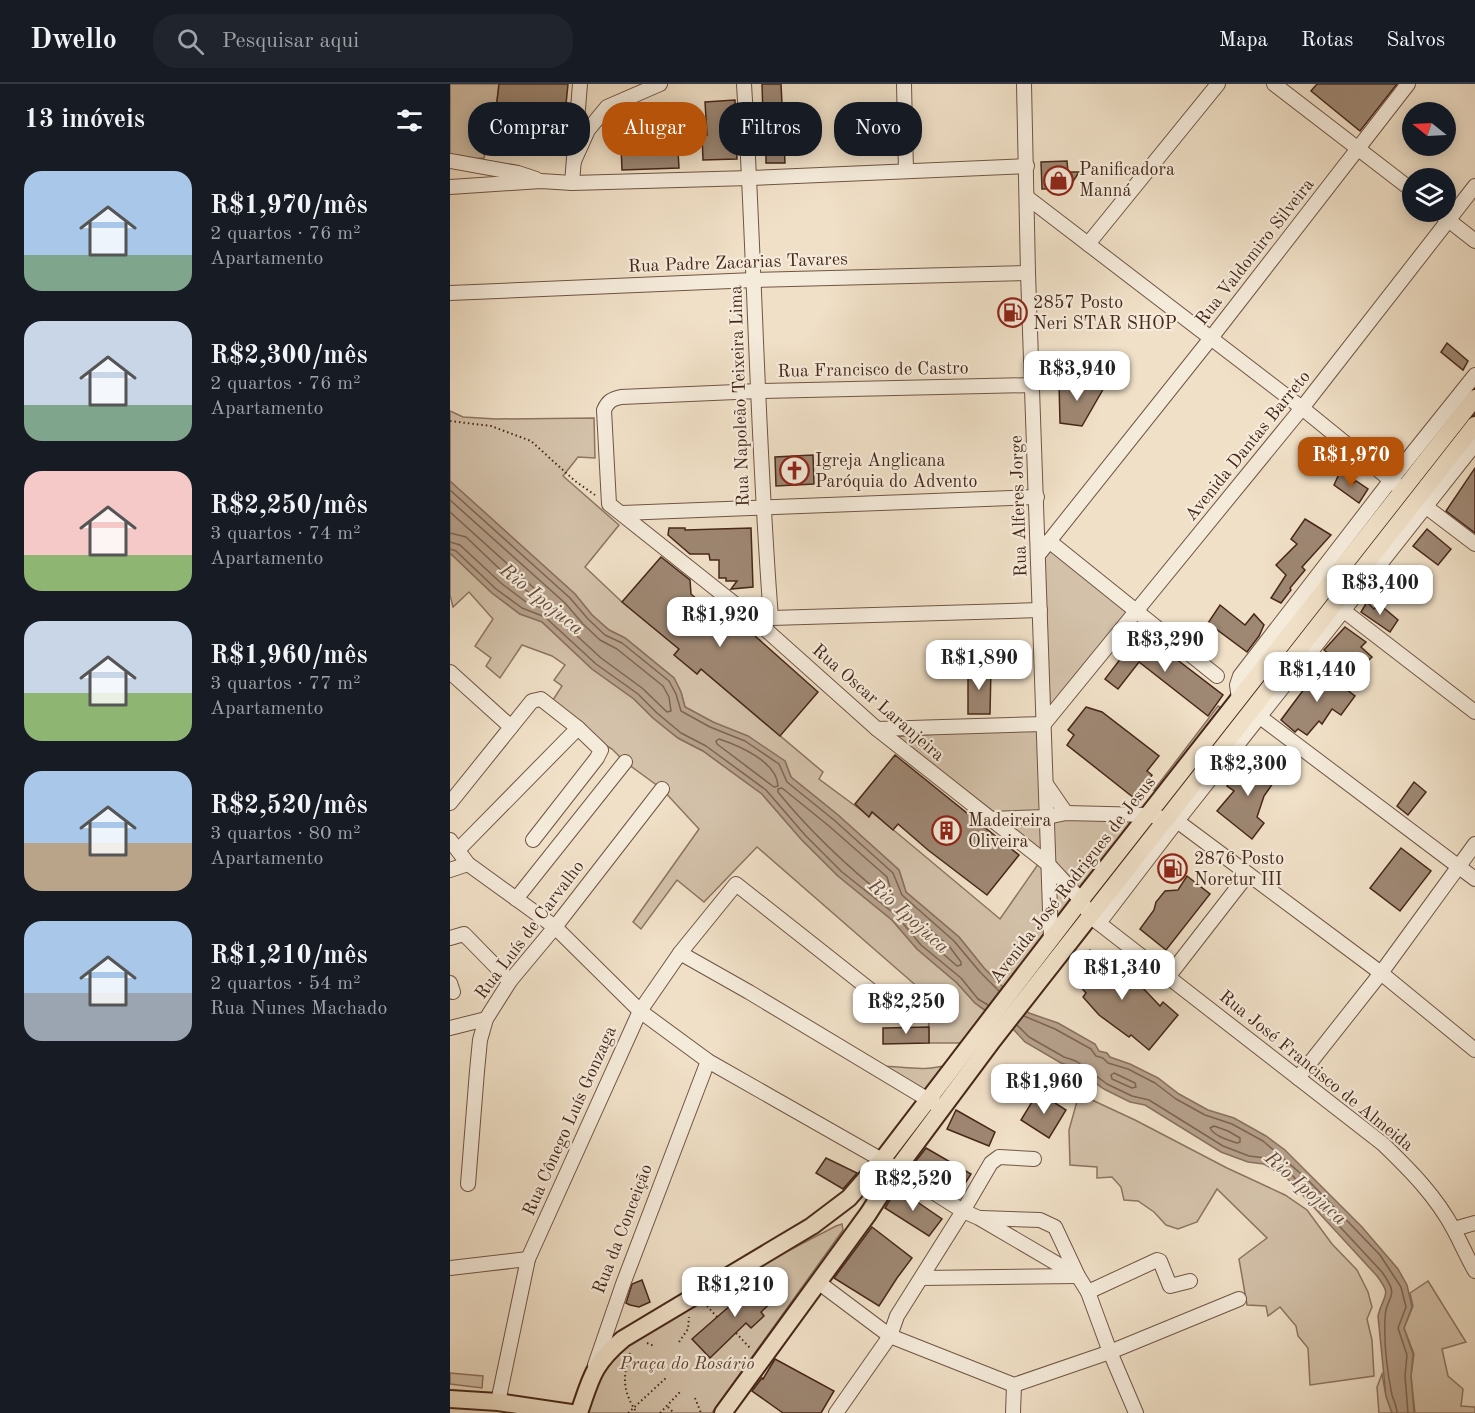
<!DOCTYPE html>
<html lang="pt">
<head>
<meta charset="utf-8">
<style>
	:root { --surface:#171b24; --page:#20242c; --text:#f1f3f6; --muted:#9ea1a6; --line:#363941; --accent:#b45309 }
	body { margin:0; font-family:"Old Standard TT",serif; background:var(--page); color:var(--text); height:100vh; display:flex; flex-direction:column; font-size:22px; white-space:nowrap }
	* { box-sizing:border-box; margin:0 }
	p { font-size:20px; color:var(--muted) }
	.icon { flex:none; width:33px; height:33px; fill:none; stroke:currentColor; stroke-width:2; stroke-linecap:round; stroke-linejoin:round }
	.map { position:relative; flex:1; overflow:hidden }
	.sheet { display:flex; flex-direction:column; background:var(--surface); width:450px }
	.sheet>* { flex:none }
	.guide { position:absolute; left:18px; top:18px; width:570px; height:54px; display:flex; gap:12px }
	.needle { width:39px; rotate:288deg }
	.fabs { position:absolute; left:952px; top:18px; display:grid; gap:12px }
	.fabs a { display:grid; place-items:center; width:54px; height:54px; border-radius:50%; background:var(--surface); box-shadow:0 3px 15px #0003; font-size:30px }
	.price { position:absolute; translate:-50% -51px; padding:0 14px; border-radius:12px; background:#fff; color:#222; font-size:20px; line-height:39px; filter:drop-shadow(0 2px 3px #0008) }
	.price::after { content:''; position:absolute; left:50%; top:36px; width:18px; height:14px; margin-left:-9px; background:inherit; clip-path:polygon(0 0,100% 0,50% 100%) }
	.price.selected { background:var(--accent); color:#fff }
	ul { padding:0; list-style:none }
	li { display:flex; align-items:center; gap:18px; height:150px; padding:0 24px }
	li span { display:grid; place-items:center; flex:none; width:168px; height:120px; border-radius:18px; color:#555 }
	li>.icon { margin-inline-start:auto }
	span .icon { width:72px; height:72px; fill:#fffc; stroke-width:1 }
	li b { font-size:26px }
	h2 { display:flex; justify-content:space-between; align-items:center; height:72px; padding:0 24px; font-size:26px }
	.chip { padding:0 21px; border-radius:24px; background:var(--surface); box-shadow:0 3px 15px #0003; font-size:21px; line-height:54px }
	.chip.selected { background:var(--accent); color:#fff }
	header { display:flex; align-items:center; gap:36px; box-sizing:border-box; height:84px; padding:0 30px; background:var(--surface); border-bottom:2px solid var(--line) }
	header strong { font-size:28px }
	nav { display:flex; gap:33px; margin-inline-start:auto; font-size:21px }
	.search { width:420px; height:54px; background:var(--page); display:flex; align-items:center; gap:15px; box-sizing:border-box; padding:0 21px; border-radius:24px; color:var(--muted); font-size:22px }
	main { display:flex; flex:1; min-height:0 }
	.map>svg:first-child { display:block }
</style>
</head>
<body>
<header>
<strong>Dwello</strong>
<div class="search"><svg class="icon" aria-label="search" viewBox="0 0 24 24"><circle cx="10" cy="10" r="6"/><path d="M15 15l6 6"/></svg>Pesquisar aqui</div>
<nav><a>Mapa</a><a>Rotas</a><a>Salvos</a></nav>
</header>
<main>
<section class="sheet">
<h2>13 imóveis<svg class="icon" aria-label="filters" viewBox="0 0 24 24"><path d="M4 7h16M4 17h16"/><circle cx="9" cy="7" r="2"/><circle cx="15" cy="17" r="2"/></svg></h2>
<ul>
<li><span style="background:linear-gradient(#a9c7e8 70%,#7fa58c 0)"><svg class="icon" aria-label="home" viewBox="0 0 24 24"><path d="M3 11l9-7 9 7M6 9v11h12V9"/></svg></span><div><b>R$1,970/mês</b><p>2 quartos · 76 m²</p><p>Apartamento</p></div></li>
<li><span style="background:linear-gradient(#c9d6e8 70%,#7fa58c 0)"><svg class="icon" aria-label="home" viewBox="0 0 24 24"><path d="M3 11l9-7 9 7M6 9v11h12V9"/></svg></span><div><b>R$2,300/mês</b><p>2 quartos · 76 m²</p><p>Apartamento</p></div></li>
<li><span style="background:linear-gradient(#f6c9c9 70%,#8fb573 0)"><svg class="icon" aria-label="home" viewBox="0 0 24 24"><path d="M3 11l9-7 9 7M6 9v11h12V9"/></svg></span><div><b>R$2,250/mês</b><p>3 quartos · 74 m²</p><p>Apartamento</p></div></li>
<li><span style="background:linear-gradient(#c9d6e8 60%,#8fb573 0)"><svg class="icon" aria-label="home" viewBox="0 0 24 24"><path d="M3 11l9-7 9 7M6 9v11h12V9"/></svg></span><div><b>R$1,960/mês</b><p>3 quartos · 77 m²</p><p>Apartamento</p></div></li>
<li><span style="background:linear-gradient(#a9c7e8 60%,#b9a48a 0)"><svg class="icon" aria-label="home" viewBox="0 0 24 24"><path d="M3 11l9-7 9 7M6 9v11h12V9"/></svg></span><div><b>R$2,520/mês</b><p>3 quartos · 80 m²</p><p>Apartamento</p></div></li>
<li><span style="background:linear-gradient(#a9c7e8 60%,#9aa5b1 0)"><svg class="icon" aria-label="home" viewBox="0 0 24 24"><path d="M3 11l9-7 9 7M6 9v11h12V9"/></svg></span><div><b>R$1,210/mês</b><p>2 quartos · 54 m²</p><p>Rua Nunes Machado</p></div></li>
</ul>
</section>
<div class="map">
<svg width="1025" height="1329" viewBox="0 0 1025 1329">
	<rect width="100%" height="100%" fill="#f0e0c7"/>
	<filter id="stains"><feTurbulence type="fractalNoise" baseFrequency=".00333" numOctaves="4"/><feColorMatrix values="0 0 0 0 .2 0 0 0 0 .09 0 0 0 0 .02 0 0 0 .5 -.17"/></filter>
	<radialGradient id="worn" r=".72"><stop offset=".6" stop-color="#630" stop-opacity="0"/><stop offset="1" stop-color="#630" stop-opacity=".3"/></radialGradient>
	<g fill="#d3c1a9" stroke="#8c7461" stroke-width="1.5">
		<path d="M0,0H49L45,34L34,74L21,75L0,73Z"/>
		<path d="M0,327L13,333L46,335L144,334L145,374L128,373L113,392L169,441L135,483L172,518L229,565L225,571L247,590L251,585L373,688L369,695L419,732L422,728L550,835L591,776L599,855L559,910L534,884L509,853L456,808L449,786L388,731L341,693L335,677L235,623L231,608L224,594L175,554L159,546L142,531L125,510L5,402L0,397Z"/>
		<path d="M599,463L681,529L602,624H598L593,473Z"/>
		<path d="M0,469L42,509L70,530L91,537L142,585L184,615L203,634L228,654L253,667L312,710L351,755L388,792L442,836L467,865L507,899L525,919L542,932L513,959H479L478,912L307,763L254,818L227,796L191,845L183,838L249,745L212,705L175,678L162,665L147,656L101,619L112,602L104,596L115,581L102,572L72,561L50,594L36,582L41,574L25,562L43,535L19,508L3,523L0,511Z"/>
		<path d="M768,622L776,627L715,704L704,706Z"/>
		<path d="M591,644L595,731L540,733L439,653Z"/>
		<path d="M695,733L634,809L599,779L598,734Z"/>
		<path d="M596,734L597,777L543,735Z"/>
		<path d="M599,783L629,817L602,851Z"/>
		<path d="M502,980L478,1008L431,982C459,983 473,988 502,980Z"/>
		<path d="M629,1010L685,1036L777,1084L835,1111L857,1126L882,1160L907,1186L918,1208L922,1223L917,1235L922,1256L924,1292L860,1301L858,1264L848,1252L846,1242L830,1223L818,1232L816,1222L797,1221L789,1175L817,1154L767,1105L747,1138L728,1145L716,1141L704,1128L688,1117L674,1116L671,1103L662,1093L647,1094V1083L620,1081L619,1046Z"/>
		<path d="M392,1140L393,1146L262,1329H136L146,1291L179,1257L284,1195L386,1142Z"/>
		<path d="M978,1197L1016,1258L992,1265L998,1292L1013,1305L1011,1322L1025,1323V1329H965L961,1292L964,1270L954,1244L963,1222L960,1209Z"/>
		<path d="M0,1289L33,1292L32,1304L0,1300Z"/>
		<path d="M932,1290L936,1312L942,1329H929L927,1303Z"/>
	</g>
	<path fill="#b6a18c" stroke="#89705e" stroke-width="1.5" d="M0,397L125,510L142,531L159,546L175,554L224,594L231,608L235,623L263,638L298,652L335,677L341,693L388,731L449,786L456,808L509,853L534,884L579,929L608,939L645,960L649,967L657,969L660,973L680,980L708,994L729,1010L758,1026L784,1034L816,1052L835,1066L912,1143L948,1185L957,1201L962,1223L954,1244L963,1270L961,1292L964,1329H942L936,1312L928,1232C933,1210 943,1213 927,1192L836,1093L814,1080L798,1078L771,1068L695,1021L680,1018L654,1005L623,983L611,979L575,958L564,946L525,919L507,899L467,865L442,836L388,792L351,755L312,710L253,667L228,654L203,634L184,615L142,585L92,538L70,530L42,509L0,469Z"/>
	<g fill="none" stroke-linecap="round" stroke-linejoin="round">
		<g stroke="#7e6452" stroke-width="1.5">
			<path d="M0,406L120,514L138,535L155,551L172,559L219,597L226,610L231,627L260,643L295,657L329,680L337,698L384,736L443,789L452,811L504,857L530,888L549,907"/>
			<path d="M0,416L115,519L133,540L150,556L167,565L213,602L219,613L221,627L217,628L192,604L151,574L100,527L76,518L51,499L10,461L0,458"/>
			<path d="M0,428L85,505L86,509L81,510L57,492L16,453L0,449"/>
			<path d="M0,465L6,467L46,505L72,524L95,533L146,580L188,610L207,629L231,649L256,662L316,706L355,751L392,788L446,831L471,861L511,894L528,915L538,921"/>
			<path d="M269,655C290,662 327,678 328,702L324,703L267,660L266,657Z"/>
			<path d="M332,704L379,742L437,793L444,817H440C399,784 361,749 328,708V705Z"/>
			<path d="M464,832L499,862L511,878V881L507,882L476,855L460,836L461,833Z"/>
			<path d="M574,932L605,945L641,965L646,972L653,974L658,979L678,985L705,999L726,1015L755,1031L782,1040L813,1057L857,1095L930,1171L951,1203L956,1223L948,1244L957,1271L955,1292L958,1329"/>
			<path d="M567,941L579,953L614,973L626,977L657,1000L682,1012L699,1016L773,1062L799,1072L816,1074L839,1088L932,1188C952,1216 935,1210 935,1235C934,1259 937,1287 942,1311C944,1317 947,1323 947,1329"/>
			<path d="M664,989L685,999L686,1003L682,1004L662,995L661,991Z"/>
			<path d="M764,1042L778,1047L790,1054V1058L787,1059C778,1056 764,1052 760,1044Z"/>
		</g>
	</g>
	<g fill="#9e8773" stroke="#462719" stroke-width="1.5">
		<path d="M49,0H118L111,70H34L45,34Z"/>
		<path d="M312,0H331L335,79H316V31L313,32Z"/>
		<path d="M867,0H947L910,47L861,7Z"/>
		<path d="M285,16L287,75L253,76L252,51H257L255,18Z"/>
		<path d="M226,32L229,84L172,86L170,40L195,39V33Z"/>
		<path d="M617,77L618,88H629L619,104L592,105L591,78Z"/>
		<path d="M997,259L1018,277L1013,286L991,268Z"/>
		<path d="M609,298L655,302L632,342L610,339Z"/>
		<path d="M363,371L364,400L326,402L325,373Z"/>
		<path d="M1025,384V449L996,427Z"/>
		<path d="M890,388L903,399L906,397L918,405L909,419L884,401Z"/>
		<path d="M855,435L881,451L852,483L855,486L840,504L841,506L831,519L821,514L836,491L826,481L847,460L841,455Z"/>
		<path d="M219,444H235V446L301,444L303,503L281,505L287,497H276V494H269V476H260L259,470H240L218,451Z"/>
		<path d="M977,445L1001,465L988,481L963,462Z"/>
		<path d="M211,473L240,496L241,510L262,528L269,520L368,608L330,652L251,585L247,590L224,571L229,565L172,518Z"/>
		<path d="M948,490L964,504L958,511L943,500Z"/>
		<path d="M917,518L924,525L929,520L948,536L940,548L911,528Z"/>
		<path d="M770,521L795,541L804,530L814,541L809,552L797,568L758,539Z"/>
		<path d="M895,543L916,558L911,563L922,573L904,590L874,566Z"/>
		<path d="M691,548L773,611L758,632L689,578L668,605L655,595Z"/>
		<path d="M518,584H541L540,630H518Z"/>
		<path d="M869,585L905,612L891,631L882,625L872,640L869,637L857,651L848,645L845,648L831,636Z"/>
		<path d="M636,623L652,628L709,672L697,687L702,691L684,714L617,661L624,651L618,646Z"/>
		<path d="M445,671L569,771L537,811L478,766L448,740L443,746L422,728L419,733L405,720Z"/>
		<path d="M802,673L828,692L814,712L807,733L814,739L802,755L767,727L784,707L777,702L786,690L788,692Z"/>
		<path d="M964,698L976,708L958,731L947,722Z"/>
		<path d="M951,764L981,787L950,827L920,804Z"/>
		<path d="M737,792L760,810L716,866L690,845L704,826L706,818L715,807L728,806Z"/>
		<path d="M640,866L692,903L710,922L713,918L728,931L699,966L681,951L679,953L649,931L633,913L636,909L620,891Z"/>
		<path d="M479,943V959L433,960V944Z"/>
		<path d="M556,984L585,1004L580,1012L551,992Z"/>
		<path d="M588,1008L616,1026L599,1054L571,1036Z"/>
		<path d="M506,1026L545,1048L539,1062L497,1045Z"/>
		<path d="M476,1064L521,1090L509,1109L462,1082Z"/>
		<path d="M376,1074L407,1089L393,1105L366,1089Z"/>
		<path d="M447,1104L492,1135L479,1152L435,1124Z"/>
		<path d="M422,1143L462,1174L447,1194L429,1222L384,1194Z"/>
		<path d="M192,1196L200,1218L189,1223L180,1221L176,1219L182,1200Z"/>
		<path d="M307,1196L325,1215L311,1228L314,1232L301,1244L296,1239L260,1274L242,1255L282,1220L278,1216L290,1206L293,1210Z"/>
		<path d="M325,1275L384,1307L371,1329H333L302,1307L312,1294L313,1295Z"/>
	</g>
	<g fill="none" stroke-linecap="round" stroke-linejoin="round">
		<defs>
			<g id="minor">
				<path d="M294,0C305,178 307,356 321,534L305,536"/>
				<path d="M454,0L456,87"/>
				<path d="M574,0L578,189L601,855"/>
				<path d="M824,0L963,107"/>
				<path d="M0,77L68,89L86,95"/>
				<path d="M124,77L138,46L157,23L210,0"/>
				<path d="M122,99L130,0"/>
				<path d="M0,103L91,97L122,99L300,94L577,82"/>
				<path d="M578,114L852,324L953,406"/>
				<path d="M988,128L1025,157"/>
				<path d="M638,160L768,0"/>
				<path d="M0,209L304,196L578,189"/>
				<path d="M584,301L309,307L171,313C162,315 158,317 154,326L159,420L305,536L427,645L598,780L631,816L641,833L933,1060C960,1086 986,1112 1004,1146C1011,1159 1017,1173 1025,1187"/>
				<path d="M975,422L1025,460"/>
				<path d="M172,429L587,413"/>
				<path d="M599,457L767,592"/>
				<path d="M589,470L761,254L958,0"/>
				<path d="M894,527L1025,628"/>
				<path d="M321,534L590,526"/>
				<path d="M0,588L61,643"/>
				<path d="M789,615L787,601L790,592L941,396L1025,291"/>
				<path d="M810,633L1025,795"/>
				<path d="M427,645L594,640L852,324L1025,102"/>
				<path d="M596,700L616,729"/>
				<path d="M0,719L82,617L91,615L128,644L151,666L147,674L83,756"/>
				<path d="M540,735L597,733L616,729L698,731L727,737L931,889L1025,966"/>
				<path d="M0,756L18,780L105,843L190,927L258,977L432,1076L513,1127L529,1134L628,1192"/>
				<path d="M8,766L128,644"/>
				<path d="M0,786L18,780"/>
				<path d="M66,815L175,678"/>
				<path d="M649,839L727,737L1025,360"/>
				<path d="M0,854L14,850L60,897"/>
				<path d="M230,869L299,908L487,1021"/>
				<path d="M718,893L798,790"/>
				<path d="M0,899L3,908"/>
				<path d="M0,944L36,935"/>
				<path d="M848,994L931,889L1025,760"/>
				<path d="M18,1100L27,987L30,956L36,935L60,897L105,843L212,705"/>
				<path d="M531,1134L590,1136L605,1143L628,1192L638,1208L660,1268L686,1329"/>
				<path d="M1004,1145L1025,1139"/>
				<path d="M0,1184L78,1175"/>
				<path d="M472,1194L626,1192"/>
				<path d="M368,1198L440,1252L564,1301L660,1268L789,1215"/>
				<path d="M638,1208L707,1176L710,1177L720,1202L740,1197"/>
				<path d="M145,1281L173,1200L258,977"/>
				<path d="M48,1318L78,1175L190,927L230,869L286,800L433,916"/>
				<path d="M386,1329L440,1252L447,1232L513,1127L541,1079L549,1073L584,1075"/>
				<path d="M563,1329L564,1301"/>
			</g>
			<g id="major">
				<path d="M0,1315L48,1318L121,1329"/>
				<path d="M129,1329C141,1294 143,1280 173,1255L362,1142L399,1114L432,1076L631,816L1025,314"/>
				<path d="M273,1329L418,1130L447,1085L543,956L1025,341"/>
			</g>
		</defs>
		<use href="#minor" stroke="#705544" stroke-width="16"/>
		<use href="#major" stroke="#462719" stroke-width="20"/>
		<g stroke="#462719" stroke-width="2" stroke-dasharray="1.5 3" stroke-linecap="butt">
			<path d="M0,337L41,342L81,357L125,397L145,411"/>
			<path d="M257,1222L267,1233"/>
			<path d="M286,1249L301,1265"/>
			<path d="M229,1258L238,1245L239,1233"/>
			<path d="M197,1259L204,1262"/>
			<path d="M180,1269C172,1294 173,1308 187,1329"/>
			<path d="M245,1314L251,1329"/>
			<path d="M218,1323L224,1329"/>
			<path d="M178,1329L217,1293"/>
			<path d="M210,1329L230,1308"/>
		</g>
		<use href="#minor" stroke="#f5ebdb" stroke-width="14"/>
		<use href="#major" stroke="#f0e0c7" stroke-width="16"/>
	</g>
	<defs>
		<symbol id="shop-ring" viewBox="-11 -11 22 22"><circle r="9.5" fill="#f5ebdb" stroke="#8f2418" stroke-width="1.5"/><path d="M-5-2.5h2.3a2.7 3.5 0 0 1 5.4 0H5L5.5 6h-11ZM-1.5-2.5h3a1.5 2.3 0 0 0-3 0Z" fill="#8f2418"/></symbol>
		<symbol id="fuel-ring" viewBox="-11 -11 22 22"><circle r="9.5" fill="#f5ebdb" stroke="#8f2418" stroke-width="1.5"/><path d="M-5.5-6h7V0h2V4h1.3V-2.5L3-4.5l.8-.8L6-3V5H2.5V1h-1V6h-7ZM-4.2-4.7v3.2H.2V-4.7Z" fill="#8f2418"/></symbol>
		<symbol id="church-ring" viewBox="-11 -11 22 22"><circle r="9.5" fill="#f5ebdb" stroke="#8f2418" stroke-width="1.5"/><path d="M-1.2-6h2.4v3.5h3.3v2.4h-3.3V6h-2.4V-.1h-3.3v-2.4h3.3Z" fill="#8f2418"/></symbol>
		<symbol id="building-ring" viewBox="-11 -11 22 22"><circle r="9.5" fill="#f5ebdb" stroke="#8f2418" stroke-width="1.5"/><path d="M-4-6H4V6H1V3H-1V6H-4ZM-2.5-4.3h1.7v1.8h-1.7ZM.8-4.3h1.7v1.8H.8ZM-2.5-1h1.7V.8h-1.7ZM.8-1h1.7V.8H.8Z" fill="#8f2418"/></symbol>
	</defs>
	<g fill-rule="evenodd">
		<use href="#shop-ring" x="592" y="80" width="33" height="33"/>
		<use href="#fuel-ring" x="546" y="212" width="33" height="33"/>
		<use href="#church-ring" x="328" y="370" width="33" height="33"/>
		<use href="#building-ring" x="480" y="730" width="33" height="33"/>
		<use href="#fuel-ring" x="706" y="768" width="33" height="33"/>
	</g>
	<g text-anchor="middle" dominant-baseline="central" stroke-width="4.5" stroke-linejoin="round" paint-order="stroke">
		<g font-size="18" fill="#462719" stroke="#f5ebdb" text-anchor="start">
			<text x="629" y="86">Panificadora<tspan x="629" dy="21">Manná</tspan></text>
			<text x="583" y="219">2857 Posto<tspan x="583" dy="21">Neri STAR SHOP</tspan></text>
			<text x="365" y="377">Igreja Anglicana<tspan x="365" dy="21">Paróquia do Advento</tspan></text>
			<text x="518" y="737">Madeireira<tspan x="518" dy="21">Oliveira</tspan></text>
			<text x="744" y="775">2876 Posto<tspan x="744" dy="21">Noretur III</tspan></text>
		</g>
		<g font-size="18" fill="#462719" stroke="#f5ebdb">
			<text transform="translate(805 168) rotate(-52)">Rua Valdomiro Silveira</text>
			<text transform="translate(288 179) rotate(-2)">Rua Padre Zacarias Tavares</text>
			<text transform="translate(423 286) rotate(-1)">Rua Francisco de Castro</text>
			<text transform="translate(290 312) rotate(-92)">Rua Napoleão Teixeira Lima</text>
			<text transform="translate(798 362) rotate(-51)">Avenida Dantas Barreto</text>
			<text transform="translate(569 422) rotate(-92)">Rua Alferes Jorge</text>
			<text transform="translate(428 619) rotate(41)">Rua Oscar Laranjeira</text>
			<text transform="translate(623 796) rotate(-52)">Avenida José Rodrigues de Jesus</text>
			<text transform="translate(80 846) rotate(-53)">Rua Luís de Carvalho</text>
			<text transform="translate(866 987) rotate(39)">Rua José Francisco de Almeida</text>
			<text transform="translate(120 1037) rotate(-66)">Rua Cônego Luís Gonzaga</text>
			<text transform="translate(173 1145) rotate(-69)">Rua da Conceição</text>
		</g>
		<g font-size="18" font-style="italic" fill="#624636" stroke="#f5ebdb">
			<text x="237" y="1280">Praça do Rosário</text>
		</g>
		<g font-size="20" font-style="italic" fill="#684c3c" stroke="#f5ebdb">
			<text transform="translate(91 516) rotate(39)">Rio Ipojuca</text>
			<text transform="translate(458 833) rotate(42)">Rio Ipojuca</text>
			<text transform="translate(855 1105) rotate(41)">Rio Ipojuca</text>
		</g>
	</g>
	<rect width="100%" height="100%" filter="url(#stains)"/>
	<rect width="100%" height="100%" fill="url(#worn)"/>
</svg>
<div class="fabs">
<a><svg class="needle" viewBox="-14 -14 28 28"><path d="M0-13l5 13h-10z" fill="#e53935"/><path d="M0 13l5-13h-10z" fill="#9ea1a6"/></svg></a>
<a><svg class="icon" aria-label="layers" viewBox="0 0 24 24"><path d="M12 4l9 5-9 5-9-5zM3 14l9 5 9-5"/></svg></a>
</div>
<b class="price" style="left:627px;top:318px">R$3,940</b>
<b class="price selected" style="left:901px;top:404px">R$1,970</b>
<b class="price" style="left:930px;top:532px">R$3,400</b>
<b class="price" style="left:270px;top:564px">R$1,920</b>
<b class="price" style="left:715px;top:589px">R$3,290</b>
<b class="price" style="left:529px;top:607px">R$1,890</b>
<b class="price" style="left:867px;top:619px">R$1,440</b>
<b class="price" style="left:798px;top:713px">R$2,300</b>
<b class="price" style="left:672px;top:917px">R$1,340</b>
<b class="price" style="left:456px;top:951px">R$2,250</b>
<b class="price" style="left:594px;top:1031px">R$1,960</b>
<b class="price" style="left:463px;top:1128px">R$2,520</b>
<b class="price" style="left:285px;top:1234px">R$1,210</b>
<div class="guide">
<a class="chip">Comprar</a>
<a class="chip selected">Alugar</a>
<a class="chip">Filtros</a>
<a class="chip">Novo</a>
</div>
</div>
</main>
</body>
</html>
